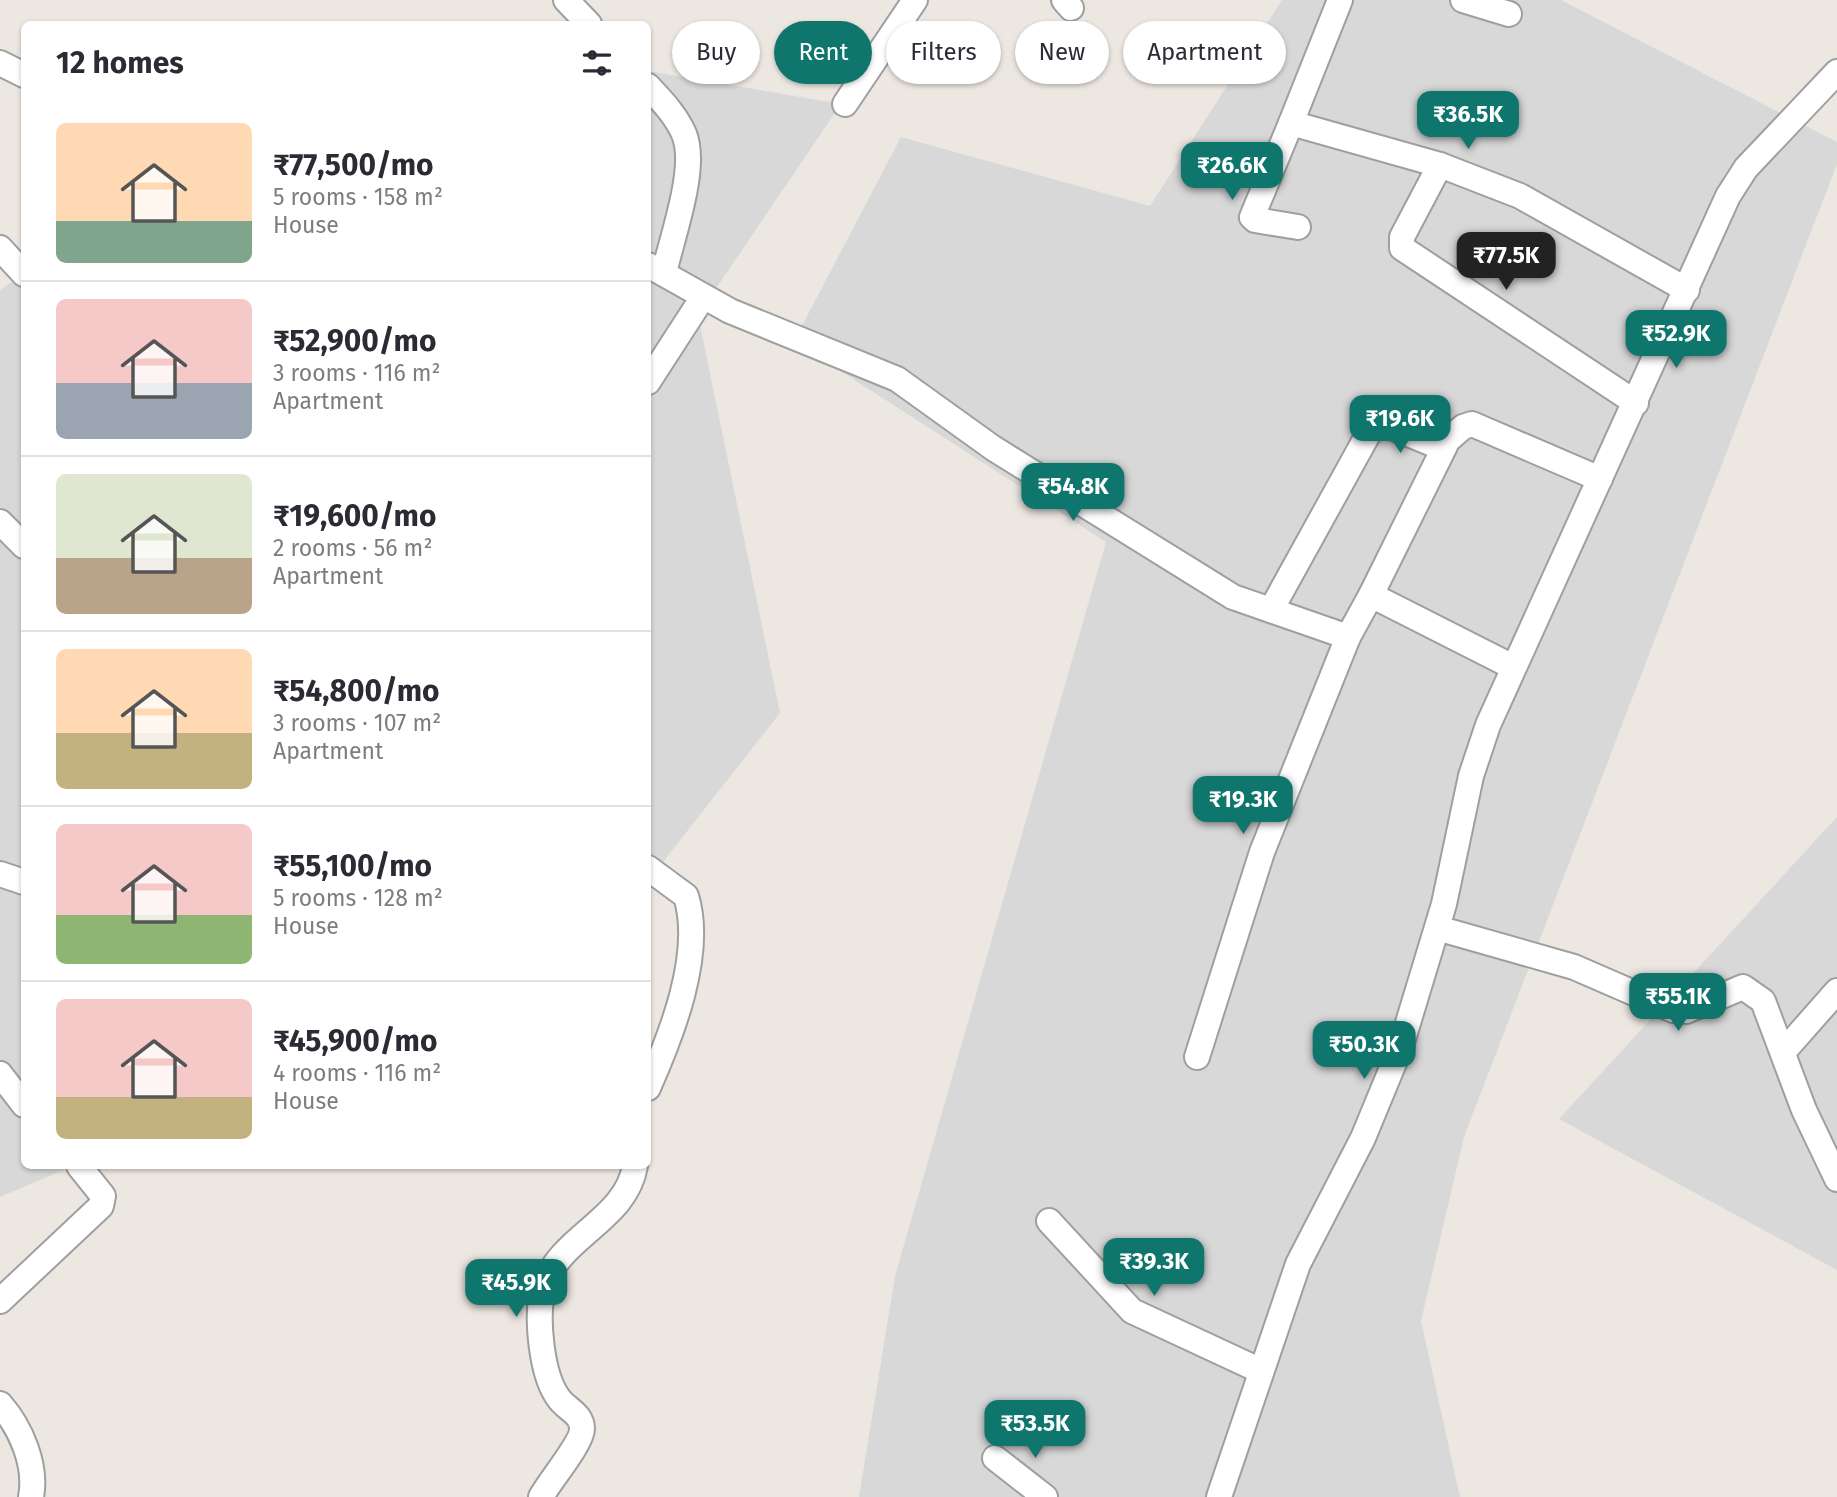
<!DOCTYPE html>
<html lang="en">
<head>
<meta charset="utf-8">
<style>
	:root { --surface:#fff; --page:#f2f2f3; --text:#2b2b33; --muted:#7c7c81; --line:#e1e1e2; --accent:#0f766e }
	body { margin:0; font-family:"Fira Sans",sans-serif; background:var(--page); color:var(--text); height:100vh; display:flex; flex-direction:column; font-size:26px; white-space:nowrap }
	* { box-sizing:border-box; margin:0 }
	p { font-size:23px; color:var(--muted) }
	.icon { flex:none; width:38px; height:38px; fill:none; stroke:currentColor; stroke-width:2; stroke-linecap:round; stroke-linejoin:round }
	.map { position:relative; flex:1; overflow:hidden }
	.side { position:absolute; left:21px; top:21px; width:630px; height:1148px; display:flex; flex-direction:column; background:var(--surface); border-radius:10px; box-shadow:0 2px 5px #0004 }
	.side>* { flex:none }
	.guide { position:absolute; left:672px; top:21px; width:665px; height:63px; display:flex; gap:14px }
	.price { position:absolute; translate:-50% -60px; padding:0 16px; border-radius:14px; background:var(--accent); color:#fff; font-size:23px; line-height:46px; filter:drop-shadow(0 2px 4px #0008) }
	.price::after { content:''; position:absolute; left:50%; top:42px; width:21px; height:16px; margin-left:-10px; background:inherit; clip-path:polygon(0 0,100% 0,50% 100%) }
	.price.selected { background:#222; color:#fff }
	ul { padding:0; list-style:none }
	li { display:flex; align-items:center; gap:21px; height:175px; padding:0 35px }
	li+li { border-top:2px solid var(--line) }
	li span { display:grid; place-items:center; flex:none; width:196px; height:140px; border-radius:10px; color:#555 }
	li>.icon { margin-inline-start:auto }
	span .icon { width:84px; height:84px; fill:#fffc; stroke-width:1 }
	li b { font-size:30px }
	h2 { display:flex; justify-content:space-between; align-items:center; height:84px; padding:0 35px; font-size:30px }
	.chip { padding:0 24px; border-radius:32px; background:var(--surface); box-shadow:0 2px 5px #0004; font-size:24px; line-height:63px }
	.chip.selected { background:var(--accent); color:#fff }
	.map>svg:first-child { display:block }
</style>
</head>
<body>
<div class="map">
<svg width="1837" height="1497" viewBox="0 0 1837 1497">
	<rect width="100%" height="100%" fill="#ede7e1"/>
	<g fill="#d9d8d8">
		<path d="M1282,0H1561L1837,142V164L1464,1137L1421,1321L1460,1497H859L895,1276L1106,542L794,341L901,137L1150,206Z"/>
		<path d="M648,71L841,104L698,315L780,713L648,881Z"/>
		<path d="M24,274V1166H73L0,1197V290Z"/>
		<path d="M1837,817V1270L1559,1119Z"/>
	</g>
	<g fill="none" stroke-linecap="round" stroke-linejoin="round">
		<defs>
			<g id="minor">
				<path d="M566,0L589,24"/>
				<path d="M1064,0L1071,8"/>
				<path d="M1340,0L1291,123L1440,165L1520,196L1687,290"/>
				<path d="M1463,0L1509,14"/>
				<path d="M0,63L24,75"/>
				<path d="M648,86C661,100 676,115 684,134C698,167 672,237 664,273"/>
				<path d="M845,104L915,0"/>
				<path d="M1291,123L1252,217L1255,220L1298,227"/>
				<path d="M1440,165L1402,237V248L1636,403"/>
				<path d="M0,248L24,274"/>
				<path d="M648,265L730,311L897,379L993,448L1233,597L1348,637L1371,595L1513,667"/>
				<path d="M648,382L703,297"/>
				<path d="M0,522L24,546"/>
				<path d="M1371,595L1445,446"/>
				<path d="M1271,610L1371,429L1379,422L1440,447L1463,427L1472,424L1600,479"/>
				<path d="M648,868L686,896C704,954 671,1036 648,1088"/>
				<path d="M0,874L24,882"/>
				<path d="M1437,928L1574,967L1673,1010L1686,1011L1743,987L1763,1001L1804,1110L1837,1179"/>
				<path d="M1784,1051L1837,991"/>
				<path d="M1197,1057L1262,852L1348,637"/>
				<path d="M0,1074L24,1105"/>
				<path d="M1049,1221L1132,1311L1261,1371"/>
				<path d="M0,1301L101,1206L103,1196L79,1166"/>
				<path d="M0,1404C21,1428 37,1465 31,1497"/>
				<path d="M995,1458L1045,1497"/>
				<path d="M541,1497C549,1482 582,1443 582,1429C582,1414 568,1410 560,1400C541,1377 535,1314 544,1286C560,1236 626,1220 635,1166"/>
				<path d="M1219,1497L1298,1264L1363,1138L1401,1046L1444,904L1471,776L1488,725L1728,196L1746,168L1837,72"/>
			</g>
		</defs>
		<use href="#minor" stroke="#9f9f9f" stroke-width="28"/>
		<use href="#minor" stroke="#fff" stroke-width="24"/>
	</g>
</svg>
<b class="price" style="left:1468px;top:151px">₹36.5K</b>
<b class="price" style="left:1232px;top:202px">₹26.6K</b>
<b class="price selected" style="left:1506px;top:292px">₹77.5K</b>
<b class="price" style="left:1676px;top:370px">₹52.9K</b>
<b class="price" style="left:1400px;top:455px">₹19.6K</b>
<b class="price" style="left:1073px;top:523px">₹54.8K</b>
<b class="price" style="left:1243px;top:836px">₹19.3K</b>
<b class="price" style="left:1678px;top:1033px">₹55.1K</b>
<b class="price" style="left:1364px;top:1081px">₹50.3K</b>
<b class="price" style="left:1154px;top:1298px">₹39.3K</b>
<b class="price" style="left:516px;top:1319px">₹45.9K</b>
<b class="price" style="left:1035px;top:1460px">₹53.5K</b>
<div class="guide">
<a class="chip">Buy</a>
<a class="chip selected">Rent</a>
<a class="chip">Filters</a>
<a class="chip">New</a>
<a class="chip">Apartment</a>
</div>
<section class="side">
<h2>12 homes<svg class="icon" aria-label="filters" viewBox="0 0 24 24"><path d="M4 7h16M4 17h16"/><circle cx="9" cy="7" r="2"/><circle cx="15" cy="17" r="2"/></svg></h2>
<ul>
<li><span style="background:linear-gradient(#ffd9b3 70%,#7fa58c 0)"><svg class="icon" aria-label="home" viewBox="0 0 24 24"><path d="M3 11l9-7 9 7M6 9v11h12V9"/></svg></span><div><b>₹77,500/mo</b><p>5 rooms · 158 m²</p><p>House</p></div></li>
<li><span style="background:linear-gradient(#f6c9c9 60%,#9aa5b1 0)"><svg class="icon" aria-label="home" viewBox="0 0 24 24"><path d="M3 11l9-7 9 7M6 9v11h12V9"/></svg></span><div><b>₹52,900/mo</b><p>3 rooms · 116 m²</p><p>Apartment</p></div></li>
<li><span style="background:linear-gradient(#dfe7d0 60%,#b9a48a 0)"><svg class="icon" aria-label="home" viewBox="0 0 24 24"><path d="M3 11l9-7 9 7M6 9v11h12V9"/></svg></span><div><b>₹19,600/mo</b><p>2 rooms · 56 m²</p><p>Apartment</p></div></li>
<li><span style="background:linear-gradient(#ffd9b3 60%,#c2b280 0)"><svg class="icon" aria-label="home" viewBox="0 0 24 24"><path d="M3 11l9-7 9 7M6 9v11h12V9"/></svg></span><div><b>₹54,800/mo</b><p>3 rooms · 107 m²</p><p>Apartment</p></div></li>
<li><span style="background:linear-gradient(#f6c9c9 65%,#8fb573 0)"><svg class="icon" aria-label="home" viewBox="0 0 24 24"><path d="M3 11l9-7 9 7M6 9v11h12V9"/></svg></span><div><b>₹55,100/mo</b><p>5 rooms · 128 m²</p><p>House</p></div></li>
<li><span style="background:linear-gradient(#f6c9c9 70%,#c2b280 0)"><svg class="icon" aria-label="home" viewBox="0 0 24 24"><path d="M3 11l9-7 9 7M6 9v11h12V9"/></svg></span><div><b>₹45,900/mo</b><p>4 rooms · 116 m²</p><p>House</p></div></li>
</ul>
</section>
</div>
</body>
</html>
